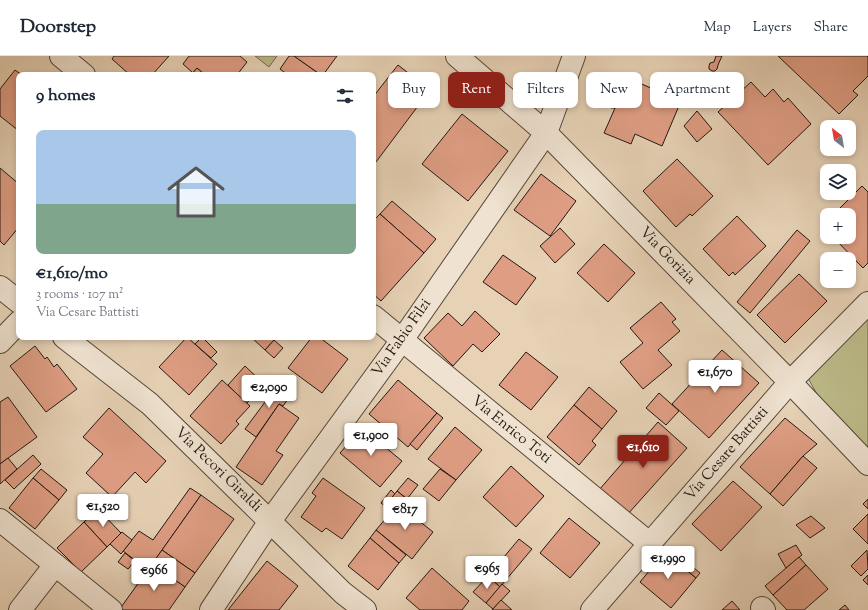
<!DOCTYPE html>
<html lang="en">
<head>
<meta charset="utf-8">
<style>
	:root { --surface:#fff; --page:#f6f6f7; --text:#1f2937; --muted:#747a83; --line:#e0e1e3; --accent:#8f2418 }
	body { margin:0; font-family:"Sorts Mill Goudy",serif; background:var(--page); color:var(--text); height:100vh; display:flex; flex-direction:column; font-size:15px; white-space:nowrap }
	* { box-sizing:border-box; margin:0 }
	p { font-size:13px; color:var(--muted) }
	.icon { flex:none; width:22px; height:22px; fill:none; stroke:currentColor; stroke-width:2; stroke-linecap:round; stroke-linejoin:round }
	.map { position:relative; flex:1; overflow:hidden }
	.sheet { position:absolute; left:16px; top:16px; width:360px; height:268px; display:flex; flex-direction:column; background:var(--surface); border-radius:8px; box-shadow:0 2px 6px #0003 }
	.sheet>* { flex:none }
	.guide { position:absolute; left:388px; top:16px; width:380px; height:36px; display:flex; gap:8px }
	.needle { width:26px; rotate:329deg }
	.controls { position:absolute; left:820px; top:64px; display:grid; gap:8px }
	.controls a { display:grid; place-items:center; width:36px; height:36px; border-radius:8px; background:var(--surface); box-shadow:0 2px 6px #0003; font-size:20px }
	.price { position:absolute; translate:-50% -34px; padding:0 9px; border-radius:4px; background:#fff; color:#222; font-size:13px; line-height:26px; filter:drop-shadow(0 1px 2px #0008) }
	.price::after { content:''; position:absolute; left:50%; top:24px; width:12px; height:9px; margin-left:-6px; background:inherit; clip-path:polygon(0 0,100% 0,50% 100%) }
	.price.active { background:var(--accent); color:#fff }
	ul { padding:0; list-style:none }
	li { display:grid; align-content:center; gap:8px; height:212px; padding:0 20px }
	li span { display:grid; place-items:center; height:124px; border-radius:8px; color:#555 }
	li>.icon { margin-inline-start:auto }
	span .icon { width:72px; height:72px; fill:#fffc; stroke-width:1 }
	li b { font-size:17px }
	h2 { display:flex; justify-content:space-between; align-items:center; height:48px; padding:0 20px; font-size:17px }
	.pill { padding:0 14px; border-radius:8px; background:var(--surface); box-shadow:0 2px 6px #0003; font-size:14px; line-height:36px }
	.pill.active { background:var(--accent); color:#fff }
	header { display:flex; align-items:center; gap:24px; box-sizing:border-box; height:56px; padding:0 20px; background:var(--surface); border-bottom:1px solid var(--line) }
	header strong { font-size:19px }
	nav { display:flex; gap:22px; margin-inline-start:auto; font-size:14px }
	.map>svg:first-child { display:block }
</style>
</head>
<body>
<header>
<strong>Doorstep</strong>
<nav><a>Map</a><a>Layers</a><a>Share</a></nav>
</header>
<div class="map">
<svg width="868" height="554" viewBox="0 0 868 554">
	<rect width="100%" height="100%" fill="#e7d2b6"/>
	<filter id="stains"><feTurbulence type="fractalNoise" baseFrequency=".005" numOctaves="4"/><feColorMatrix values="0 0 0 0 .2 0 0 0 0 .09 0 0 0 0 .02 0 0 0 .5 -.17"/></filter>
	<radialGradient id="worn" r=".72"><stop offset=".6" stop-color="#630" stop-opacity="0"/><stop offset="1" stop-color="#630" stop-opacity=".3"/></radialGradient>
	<g fill="#bcba89" stroke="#70684d">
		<path d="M255,0H277L269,11Z"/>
		<path d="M868,259V392L817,338L809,324V316Z"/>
	</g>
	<g fill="#df9e84" stroke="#231711">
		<path d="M114,0H169L152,19H135L132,17L130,19L112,3Z"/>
		<path d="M189,0H240L247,6L237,19H205L197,12L193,17L183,8Z"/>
		<path d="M289,0H294L321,19H288L280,13Z"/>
		<path d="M294,0H337L323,19H321Z"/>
		<path d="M716,0H722L718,9L717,13L715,15H712L709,13V10L710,7L714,6Z"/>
		<path d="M778,0H867L868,1V20L853,35L858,39L839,58Z"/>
		<path d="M398,9L430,34L376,106L373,104V41Z"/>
		<path d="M197,12L205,19H191Z"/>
		<path d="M15,14L22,19H19V75L0,60V33Z"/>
		<path d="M630,23L681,45L662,90L635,78L631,88L604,77L615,52H611L619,32L625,35Z"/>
		<path d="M751,26L765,41L773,33L784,46L788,42L811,68L768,109L718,56Z"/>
		<path d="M697,55L712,73L697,86L684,70Z"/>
		<path d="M462,58L508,95L468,145L422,108Z"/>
		<path d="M677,103L713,140L692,160L690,158L676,171L643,135Z"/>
		<path d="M0,112L19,128V171L4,189L0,185Z"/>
		<path d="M541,118L576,145L550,180L514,154Z"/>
		<path d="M862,130L868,136V207L863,212L833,181H849V159H833Z"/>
		<path d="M392,145L436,183L424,197L380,158Z"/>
		<path d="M380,158L424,197L381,245L373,238V165Z"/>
		<path d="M737,160L766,190L735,219L733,216L729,220L703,193Z"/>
		<path d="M827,165V175L822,170Z"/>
		<path d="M560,172L575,188L555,207L540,190Z"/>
		<path d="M797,174L810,185L750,257L737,246Z"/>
		<path d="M604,188L635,217L608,246L577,217Z"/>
		<path d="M503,199L536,222L516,249L483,226Z"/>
		<path d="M799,218L827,245L785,287L757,259Z"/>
		<path d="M661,246L676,263L672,266L680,275L658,294L672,309L643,333L620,306L643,287L630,272Z"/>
		<path d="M475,255L500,278L482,296L473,288L453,310L424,282L448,257L462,270Z"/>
		<path d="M187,281L217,308L189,339L159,311Z"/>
		<path d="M202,281L217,296L211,302L195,288Z"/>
		<path d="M251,281H277L265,294Z"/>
		<path d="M312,281H319L348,303L322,337L288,312Z"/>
		<path d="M274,284L283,292L274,302L265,294Z"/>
		<path d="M35,290L45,303L47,301L54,311L57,308L77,333L46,356L10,310Z"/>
		<path d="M722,294L759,327L709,382L672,348Z"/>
		<path d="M526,296L558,321L531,354L499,329Z"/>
		<path d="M245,310L264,328L246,348L228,329Z"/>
		<path d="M222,324L250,350L236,365L239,368L221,388L190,360Z"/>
		<path d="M398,324L437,357L408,391L369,358Z"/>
		<path d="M280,326L293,336L283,350L279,348L256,381L245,373Z"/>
		<path d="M589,331L617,355L602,373L574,349Z"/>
		<path d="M659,337L679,355L666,369L646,352Z"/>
		<path d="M8,341L37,381L0,408V346Z"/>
		<path d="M279,348L299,362L276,395L283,399L262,429L236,411Z"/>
		<path d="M574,349L602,373L592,385L596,389L579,409L547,381Z"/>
		<path d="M109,352L166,405L146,427L135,416L112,441L86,417L103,398L83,381Z"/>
		<path d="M437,357L443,362L417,394L410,388Z"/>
		<path d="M785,362L817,388L803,400L770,438L740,411Z"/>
		<path d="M658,366L687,392L627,459L599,434Z"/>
		<path d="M455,371L482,394L456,424L428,403Z"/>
		<path d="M362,372L402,405L380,431L340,397Z"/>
		<path d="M33,399L41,408L14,433L5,424Z"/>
		<path d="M803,400L817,412L783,450L770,438Z"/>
		<path d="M8,402L17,413L0,428V408Z"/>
		<path d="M511,410L544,440L516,471L483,441Z"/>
		<path d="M41,413L67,434L59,444L33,422Z"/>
		<path d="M440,413L456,424L439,445L423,433Z"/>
		<path d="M33,422L59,444L35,473L9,452Z"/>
		<path d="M323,422L365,452L342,483L326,472L322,476L301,461L316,440L312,437Z"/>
		<path d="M408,422L418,429L407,443L397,435Z"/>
		<path d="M733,425L762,451L721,495L692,468Z"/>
		<path d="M190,432L201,439L148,514L123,495L139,475L153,484Z"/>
		<path d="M391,434L395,438L385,450L381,447Z"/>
		<path d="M397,435L412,447L406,455L398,448L391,456L385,450Z"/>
		<path d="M201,439L234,463L195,517L162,494Z"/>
		<path d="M868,443V453L863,448Z"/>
		<path d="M398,448L433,476L412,503L376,474Z"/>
		<path d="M98,453L121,477L107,491L84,466Z"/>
		<path d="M868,458V488L853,473Z"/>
		<path d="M811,460L825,472L810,482L796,469Z"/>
		<path d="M569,462L600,487L570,522L540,497Z"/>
		<path d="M84,466L107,491L81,516L57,492Z"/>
		<path d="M376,474L406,499L399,507L370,482Z"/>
		<path d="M122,476L132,484L121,498L110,488Z"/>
		<path d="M370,482L399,507L378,534L348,510Z"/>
		<path d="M519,483L532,493L500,531L488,520Z"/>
		<path d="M796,489L802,499L786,512L778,498Z"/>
		<path d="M162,494L195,517L185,531L152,508Z"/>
		<path d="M867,494L868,513L861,520L851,510Z"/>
		<path d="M665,496L696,522L671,552L640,526Z"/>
		<path d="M125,497L135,505L128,513L118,506Z"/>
		<path d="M676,497L700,517L696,522L672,502Z"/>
		<path d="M799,501L806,509L773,539L765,530Z"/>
		<path d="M267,505L298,530L279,554H228Z"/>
		<path d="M152,508L185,531L169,554H119Z"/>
		<path d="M806,509L828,533L804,554H787L773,539Z"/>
		<path d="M432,512L469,545L462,554H420L406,542Z"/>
		<path d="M868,519V529L863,524Z"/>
		<path d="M488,520L500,531L486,547L473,536Z"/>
		<path d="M502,528L510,535L493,553L486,547Z"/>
		<path d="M501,544L512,554H492Z"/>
		<path d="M732,545L740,554H722Z"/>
		<path d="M845,549L849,554H839Z"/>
	</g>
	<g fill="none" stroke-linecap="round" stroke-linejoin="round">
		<defs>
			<g id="minor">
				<path d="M61,0L84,19"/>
				<path d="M457,0L546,77L790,326L868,408"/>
				<path d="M0,231L19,246"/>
				<path d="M373,260L649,487"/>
				<path d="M64,281L150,348L343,537L365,554"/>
				<path d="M0,286L19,266"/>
				<path d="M0,464L111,554"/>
				<path d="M762,552L764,554"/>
				<path d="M20,554L55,509"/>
				<path d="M211,554L270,465L402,284L546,77L574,0"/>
				<path d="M592,554L790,326L868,247"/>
			</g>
		</defs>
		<use href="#minor" stroke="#54463a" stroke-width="24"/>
		<use href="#minor" stroke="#efe2d0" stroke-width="22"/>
	</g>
	<g text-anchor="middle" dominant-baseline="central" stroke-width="3" stroke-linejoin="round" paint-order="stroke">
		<g font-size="15" fill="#231711" stroke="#efe2d0">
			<text transform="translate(667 200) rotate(46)">Via Gorizia</text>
			<text transform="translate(402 282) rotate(-55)">Via Fabio Filzi</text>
			<text transform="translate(511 374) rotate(39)">Via Enrico Toti</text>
			<text transform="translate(727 398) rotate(-49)">Via Cesare Battisti</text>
			<text transform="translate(218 414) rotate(44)">Via Pecori Giraldi</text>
		</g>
	</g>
	<rect width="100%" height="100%" filter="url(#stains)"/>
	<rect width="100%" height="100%" fill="url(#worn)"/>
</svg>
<div class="controls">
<a><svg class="needle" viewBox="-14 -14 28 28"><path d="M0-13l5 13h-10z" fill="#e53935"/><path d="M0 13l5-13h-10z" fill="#747a83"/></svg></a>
<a><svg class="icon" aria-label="layers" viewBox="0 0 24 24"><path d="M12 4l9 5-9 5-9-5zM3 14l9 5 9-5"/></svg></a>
<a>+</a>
<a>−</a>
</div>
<b class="price" style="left:715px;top:338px">€1,670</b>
<b class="price" style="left:269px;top:353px">€2,090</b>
<b class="price" style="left:371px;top:401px">€1,900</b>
<b class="price active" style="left:643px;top:413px">€1,610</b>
<b class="price" style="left:103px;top:472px">€1,520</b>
<b class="price" style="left:405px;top:475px">€817</b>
<b class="price" style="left:668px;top:524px">€1,990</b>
<b class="price" style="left:487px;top:534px">€965</b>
<b class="price" style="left:154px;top:536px">€966</b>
<div class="guide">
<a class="pill">Buy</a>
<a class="pill active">Rent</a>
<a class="pill">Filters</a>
<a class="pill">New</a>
<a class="pill">Apartment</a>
</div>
<section class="sheet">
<h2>9 homes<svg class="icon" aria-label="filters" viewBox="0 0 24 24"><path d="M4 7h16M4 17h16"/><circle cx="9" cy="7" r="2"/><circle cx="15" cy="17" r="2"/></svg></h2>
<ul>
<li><span style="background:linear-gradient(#a9c7e8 60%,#7fa58c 0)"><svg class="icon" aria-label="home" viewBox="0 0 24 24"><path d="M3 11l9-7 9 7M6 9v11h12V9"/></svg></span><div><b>€1,610/mo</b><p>3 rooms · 107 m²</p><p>Via Cesare Battisti</p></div></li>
</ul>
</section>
</div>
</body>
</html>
